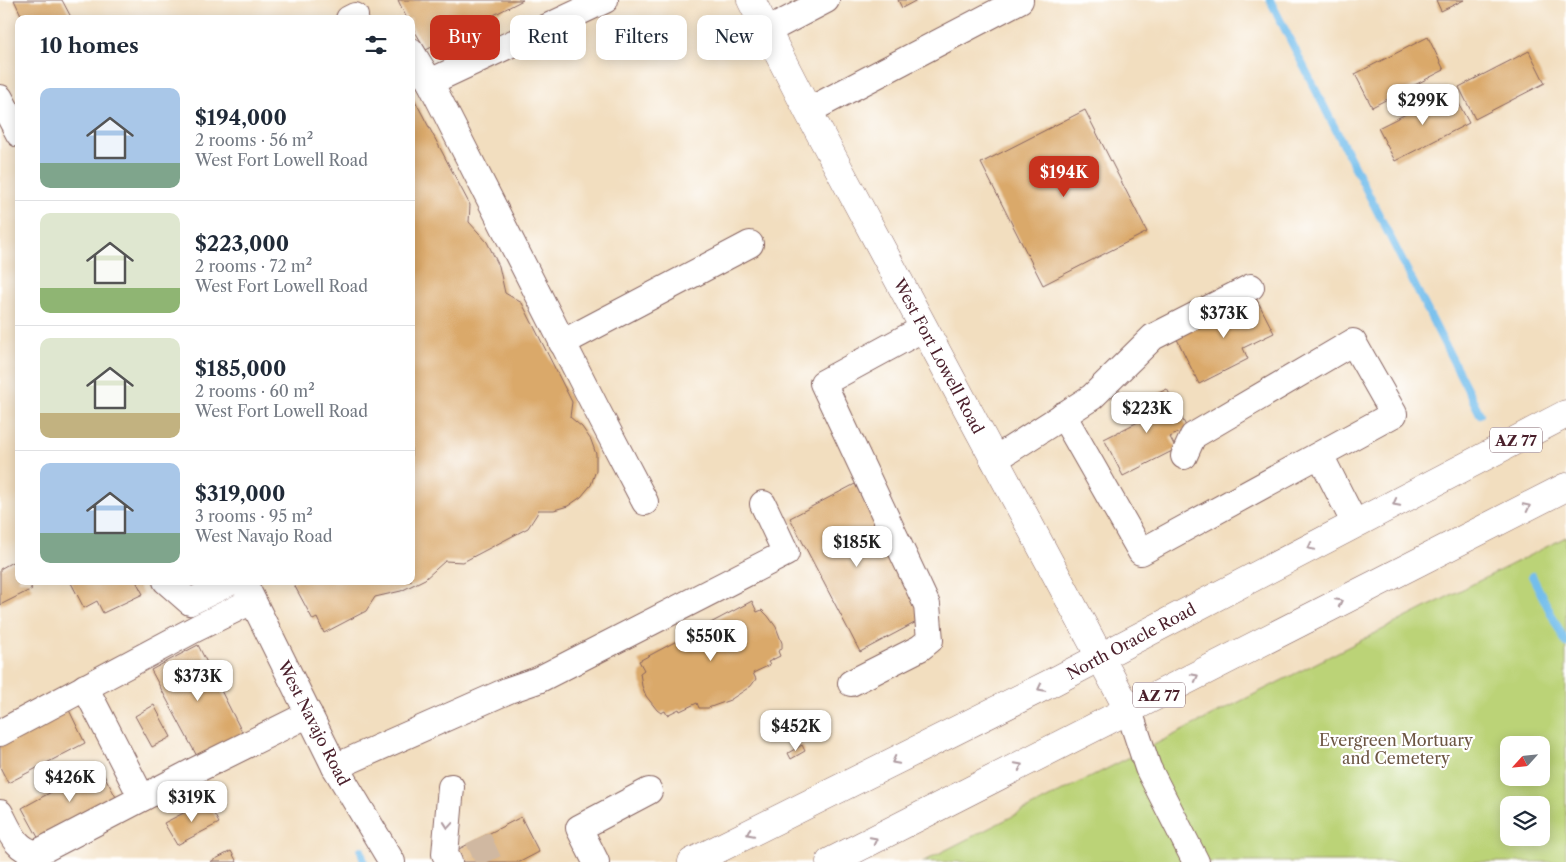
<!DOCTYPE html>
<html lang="en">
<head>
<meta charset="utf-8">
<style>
	:root { --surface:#fff; --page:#f2f2f3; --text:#1f2937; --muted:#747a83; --line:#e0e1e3; --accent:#c8321e }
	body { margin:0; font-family:"Libre Caslon Text",serif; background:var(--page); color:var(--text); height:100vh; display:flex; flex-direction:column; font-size:19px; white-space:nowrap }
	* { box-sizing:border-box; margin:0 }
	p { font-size:16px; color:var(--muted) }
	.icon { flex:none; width:28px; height:28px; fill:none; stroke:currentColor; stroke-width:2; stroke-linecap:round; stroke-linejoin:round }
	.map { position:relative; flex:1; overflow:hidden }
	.side { position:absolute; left:15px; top:15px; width:400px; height:570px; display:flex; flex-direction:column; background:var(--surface); border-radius:10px; box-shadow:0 2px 12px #0003 }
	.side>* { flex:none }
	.guide { position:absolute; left:430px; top:15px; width:475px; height:45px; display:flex; gap:10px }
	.needle { width:32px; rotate:243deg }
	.fabs { position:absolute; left:1500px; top:736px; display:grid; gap:10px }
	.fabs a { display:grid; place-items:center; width:50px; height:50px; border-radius:10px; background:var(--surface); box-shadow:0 2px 12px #0003; font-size:25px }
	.price { position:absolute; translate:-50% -42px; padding:0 11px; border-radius:10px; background:#fff; color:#222; font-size:16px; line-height:32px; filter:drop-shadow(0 1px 2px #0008) }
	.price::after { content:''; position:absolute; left:50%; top:30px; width:15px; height:11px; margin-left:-8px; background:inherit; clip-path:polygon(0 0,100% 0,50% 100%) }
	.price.selected { background:var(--accent); color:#fff }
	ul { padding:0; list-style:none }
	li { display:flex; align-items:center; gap:15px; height:125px; padding:0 25px }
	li+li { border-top:1px solid var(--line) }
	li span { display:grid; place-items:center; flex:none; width:140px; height:100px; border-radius:10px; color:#555 }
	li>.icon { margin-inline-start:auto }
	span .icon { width:60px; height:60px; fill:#fffc; stroke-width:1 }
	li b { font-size:21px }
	h2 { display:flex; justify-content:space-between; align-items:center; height:60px; padding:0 25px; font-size:21px }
	.tag { padding:0 18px; border-radius:10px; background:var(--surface); box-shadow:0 2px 12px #0003; font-size:18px; line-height:45px }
	.tag.selected { background:var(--accent); color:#fff }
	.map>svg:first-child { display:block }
</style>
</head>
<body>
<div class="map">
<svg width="1566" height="862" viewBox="0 0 1566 862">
	<rect width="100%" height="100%" fill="#fff"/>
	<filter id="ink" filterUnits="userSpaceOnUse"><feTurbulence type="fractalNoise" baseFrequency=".02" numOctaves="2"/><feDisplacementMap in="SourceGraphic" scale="10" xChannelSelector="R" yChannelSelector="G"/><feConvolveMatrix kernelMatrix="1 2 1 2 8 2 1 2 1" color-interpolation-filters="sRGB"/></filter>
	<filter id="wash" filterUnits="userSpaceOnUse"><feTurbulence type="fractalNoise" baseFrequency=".0096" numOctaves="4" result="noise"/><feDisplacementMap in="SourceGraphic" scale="20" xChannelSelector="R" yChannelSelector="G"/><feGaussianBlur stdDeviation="1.12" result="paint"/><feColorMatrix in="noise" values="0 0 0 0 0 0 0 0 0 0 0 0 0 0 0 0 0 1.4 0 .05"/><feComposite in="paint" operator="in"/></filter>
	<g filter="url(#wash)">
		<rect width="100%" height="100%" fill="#f2debf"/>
		<path fill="#bbd377" stroke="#827951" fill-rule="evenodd" d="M1566,537V862H922ZM1509,745H1541V778H1509ZM1509,805H1541V838H1509Z"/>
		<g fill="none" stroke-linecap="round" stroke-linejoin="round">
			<g stroke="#73beec" stroke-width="8">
				<path d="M1270,0L1480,414"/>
				<path d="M1532,576L1566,643"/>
				<path d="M361,850L364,862"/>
			</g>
		</g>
		<g id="blocks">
			<g fill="#daa96b">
				<path d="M14,0H62L72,19H23Z"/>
				<path d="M398,0H523L426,50L411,25V19H407Z"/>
				<path d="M898,0H917L902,8Z"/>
				<path d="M1436,0H1464L1441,11Z"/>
				<path d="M1428,37L1444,70L1372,107L1355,74Z"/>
				<path d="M1529,51L1545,83L1475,119L1459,87Z"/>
				<path d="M1452,91L1469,123L1395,161L1378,128Z"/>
				<path d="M411,93L470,205L469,222L487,242L499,266L505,293L522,303L572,402L570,417L582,427L591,440L596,454V470L591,485L581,497L568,506L554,510H538L537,514L528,528L463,562L445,561L425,579L401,591L375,597L366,611L324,633L317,618L313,620L292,581H411Z"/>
				<path d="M1085,110L1147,232L1043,285L981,163Z"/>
				<path d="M1255,296L1274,333L1243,348L1248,359L1199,384L1175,335Z"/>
				<path d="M1167,389L1187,428L1170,437L1176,449L1123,476L1104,439L1146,418L1138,403Z"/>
				<path d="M855,484L924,618L860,652L790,518Z"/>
				<path d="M16,560L19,564V581H28L32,589L0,605V569Z"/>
				<path d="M70,581H136L143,594L103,613L97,601L84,608Z"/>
				<path d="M752,601L757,612L762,610L768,616L776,627L782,643V649L778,651L780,656L768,662L770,665L753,673L756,679L751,686L730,700L708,708H699L697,703L680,711L679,709L667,715L665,711L661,713L657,710L646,696L642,686L640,673L644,670L639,661Z"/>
				<path d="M198,645L244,736L199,760L151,670Z"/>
				<path d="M154,705L171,737L152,747L135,716Z"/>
				<path d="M69,710L85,743L8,783L0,767V746Z"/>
				<path d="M802,745L805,751L791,759L788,753Z"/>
				<path d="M99,766L117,799L40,841L22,808Z"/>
				<path d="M207,801L219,823L177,845L164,823Z"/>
				<path d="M521,817L539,852L520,862H460L455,851Z"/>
				<path d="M231,851L237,862H210Z"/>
			</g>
		</g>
	</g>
	<g filter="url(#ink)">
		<use href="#blocks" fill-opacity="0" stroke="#85625f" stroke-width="1"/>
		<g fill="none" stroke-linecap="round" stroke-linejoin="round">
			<path stroke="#d0b8a1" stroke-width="26" stroke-dasharray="26 13" stroke-linecap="butt" d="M478,838L489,862"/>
			<defs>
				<g id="minor">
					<path d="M349,19L355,16"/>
					<path d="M767,31L826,0"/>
					<path d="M411,51L430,82L596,408L645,502"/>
					<path d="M430,82L605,0"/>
					<path d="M0,98L19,134"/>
					<path d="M808,111L1020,0"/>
					<path d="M562,343L750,244"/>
					<path d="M1063,415L1141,552L1394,414L1353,342L1193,436L1184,456"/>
					<path d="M1320,455L1355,524"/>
					<path d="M994,460L1092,397L1153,337L1251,287"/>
					<path d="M166,581L190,602L233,581"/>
					<path d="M243,581L335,767L392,862"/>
					<path d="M851,683L920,648L930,640L927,605L823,383L924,328"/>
					<path d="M85,687L142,798"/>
					<path d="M1129,711L1148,768L1196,862"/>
					<path d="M0,733L197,628L252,601"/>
					<path d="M335,767L509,690L538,680L786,553L763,504"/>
					<path d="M0,813C9,830 16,851 37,853L196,770L309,714"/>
					<path d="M449,862L445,854L451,787"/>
					<path d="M596,862L579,828L649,791"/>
				</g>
				<path id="major" d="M751,0L808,111L1129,711"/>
				<g id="highway">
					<path d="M692,862L1049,684L1566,414"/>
					<path d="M830,862L1566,487"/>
				</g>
			</defs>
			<use href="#minor" stroke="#85625f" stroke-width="28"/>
			<use href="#major" stroke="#85625f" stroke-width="29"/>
			<use href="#highway" stroke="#85625f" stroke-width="29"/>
			<use href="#minor" stroke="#fff" stroke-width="26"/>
			<use href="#major" stroke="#fff" stroke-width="28"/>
			<use href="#highway" stroke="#fff" stroke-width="28"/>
		</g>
		<defs><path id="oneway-chevron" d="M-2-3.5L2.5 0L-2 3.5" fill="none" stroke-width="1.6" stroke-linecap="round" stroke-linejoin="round" transform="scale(1.25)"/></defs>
		<g stroke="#ae9aa0">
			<use href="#oneway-chevron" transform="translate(1396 503) rotate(152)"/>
			<use href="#oneway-chevron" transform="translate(1527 507) rotate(-26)"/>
			<use href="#oneway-chevron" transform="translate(1311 547) rotate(153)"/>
			<use href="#oneway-chevron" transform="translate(1339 602) rotate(-27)"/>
			<use href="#oneway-chevron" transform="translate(1195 677) rotate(-27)"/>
			<use href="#oneway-chevron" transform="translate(1041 688) rotate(153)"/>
			<use href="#oneway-chevron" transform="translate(895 761) rotate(153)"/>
			<use href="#oneway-chevron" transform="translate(1019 766) rotate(-27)"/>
			<use href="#oneway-chevron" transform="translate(448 825) rotate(95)"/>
			<use href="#oneway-chevron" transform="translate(750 833) rotate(153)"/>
			<use href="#oneway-chevron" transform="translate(874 840) rotate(-27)"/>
		</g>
	</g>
	<g text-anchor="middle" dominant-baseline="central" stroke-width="4.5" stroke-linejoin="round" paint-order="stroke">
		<g fill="#fff" stroke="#80626b" stroke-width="1">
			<rect x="1490" y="427.5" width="52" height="25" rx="4"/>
			<rect x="1133" y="682.5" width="52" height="25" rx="4"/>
		</g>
		<g font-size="15" font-weight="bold" fill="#4a1f2b">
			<text x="1516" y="440">AZ 77</text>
			<text x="1159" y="695">AZ 77</text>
		</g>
		<g font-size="16" fill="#4a1f2b" stroke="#fff">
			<text transform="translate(939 356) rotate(62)">West Fort Lowell Road</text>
			<text transform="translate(1131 641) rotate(-28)">North Oracle Road</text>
			<text transform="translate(314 723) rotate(63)">West Navajo Road</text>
		</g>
		<g font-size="16" fill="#6c5542" stroke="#fff">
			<text x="1396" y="740">Evergreen Mortuary<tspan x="1396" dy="18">and Cemetery</tspan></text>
		</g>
	</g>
</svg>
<div class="fabs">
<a><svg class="needle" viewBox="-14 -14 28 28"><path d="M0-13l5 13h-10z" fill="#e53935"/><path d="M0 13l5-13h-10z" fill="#747a83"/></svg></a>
<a><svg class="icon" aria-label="layers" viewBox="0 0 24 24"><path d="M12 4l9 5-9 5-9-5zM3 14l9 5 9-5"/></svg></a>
</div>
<b class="price" style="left:1423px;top:126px">$299K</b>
<b class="price selected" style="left:1064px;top:198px">$194K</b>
<b class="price" style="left:1224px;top:339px">$373K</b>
<b class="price" style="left:1147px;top:434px">$223K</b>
<b class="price" style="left:857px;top:568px">$185K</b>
<b class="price" style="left:711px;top:662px">$550K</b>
<b class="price" style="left:198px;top:702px">$373K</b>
<b class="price" style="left:796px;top:752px">$452K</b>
<b class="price" style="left:70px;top:803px">$426K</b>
<b class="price" style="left:192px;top:823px">$319K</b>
<div class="guide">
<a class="tag selected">Buy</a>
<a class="tag">Rent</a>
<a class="tag">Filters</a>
<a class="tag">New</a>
</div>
<section class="side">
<h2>10 homes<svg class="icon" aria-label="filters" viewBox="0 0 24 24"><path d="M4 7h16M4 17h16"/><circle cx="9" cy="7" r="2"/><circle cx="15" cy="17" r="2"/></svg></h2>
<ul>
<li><span style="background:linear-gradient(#a9c7e8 75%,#7fa58c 0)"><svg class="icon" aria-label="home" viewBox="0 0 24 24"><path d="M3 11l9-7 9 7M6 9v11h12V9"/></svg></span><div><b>$194,000</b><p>2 rooms · 56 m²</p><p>West Fort Lowell Road</p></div></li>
<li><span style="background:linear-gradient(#dfe7d0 75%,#8fb573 0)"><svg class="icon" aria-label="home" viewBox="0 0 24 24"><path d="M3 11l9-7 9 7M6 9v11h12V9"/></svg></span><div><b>$223,000</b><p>2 rooms · 72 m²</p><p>West Fort Lowell Road</p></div></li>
<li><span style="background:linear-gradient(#dfe7d0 75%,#c2b280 0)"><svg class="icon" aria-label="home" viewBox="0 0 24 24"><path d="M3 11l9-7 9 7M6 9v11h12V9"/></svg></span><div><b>$185,000</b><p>2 rooms · 60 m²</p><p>West Fort Lowell Road</p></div></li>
<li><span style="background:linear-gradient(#a9c7e8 70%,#7fa58c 0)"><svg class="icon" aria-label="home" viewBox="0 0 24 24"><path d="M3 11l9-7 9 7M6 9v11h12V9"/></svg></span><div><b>$319,000</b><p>3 rooms · 95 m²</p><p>West Navajo Road</p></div></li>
</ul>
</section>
</div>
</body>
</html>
